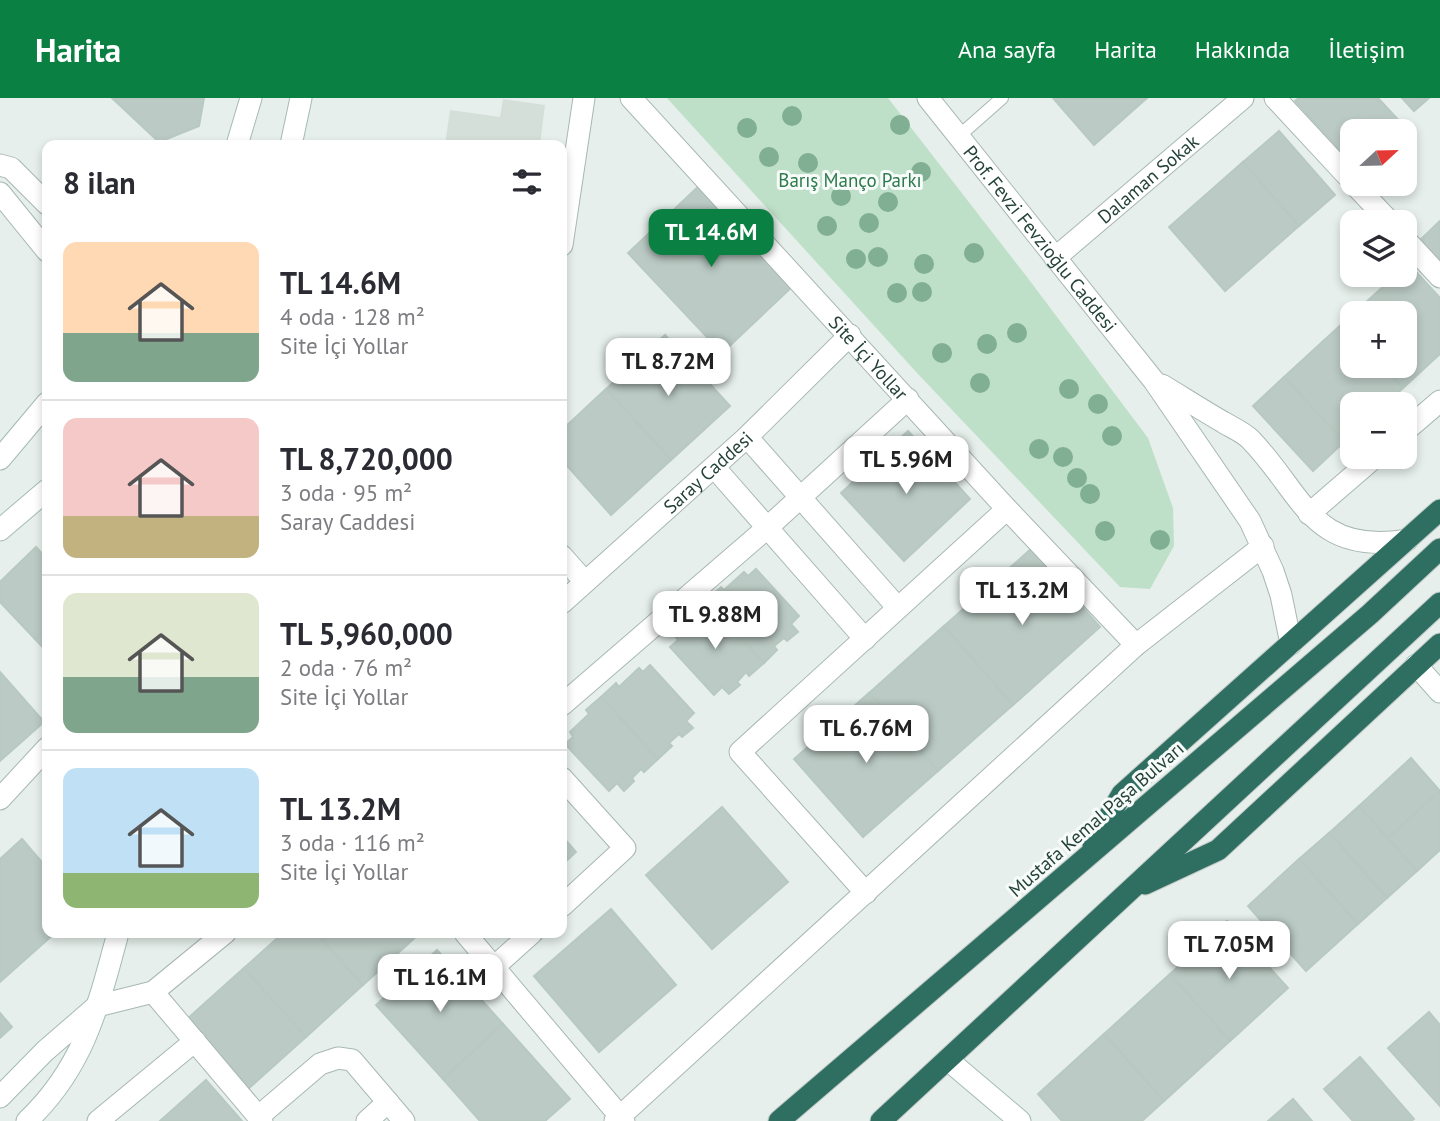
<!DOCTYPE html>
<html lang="tr">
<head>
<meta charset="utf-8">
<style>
	:root { --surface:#fff; --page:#f2f2f3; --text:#2b2b33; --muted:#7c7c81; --line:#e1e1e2; --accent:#0b8043 }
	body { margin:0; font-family:"PT Sans",sans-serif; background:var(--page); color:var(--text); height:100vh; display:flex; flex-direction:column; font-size:26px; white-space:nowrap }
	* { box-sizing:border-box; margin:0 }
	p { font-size:23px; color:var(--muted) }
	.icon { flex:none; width:38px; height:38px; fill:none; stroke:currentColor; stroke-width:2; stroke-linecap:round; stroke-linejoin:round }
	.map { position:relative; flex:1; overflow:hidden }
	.panel { position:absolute; left:42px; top:42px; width:525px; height:798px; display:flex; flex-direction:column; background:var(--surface); border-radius:14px; box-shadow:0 4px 10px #0003 }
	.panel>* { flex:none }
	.needle { width:46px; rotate:68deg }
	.controls { position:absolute; left:1340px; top:21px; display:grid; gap:14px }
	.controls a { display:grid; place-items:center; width:77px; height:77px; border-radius:14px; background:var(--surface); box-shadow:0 4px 10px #0003; font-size:35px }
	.price { position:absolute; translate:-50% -60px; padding:0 16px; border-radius:14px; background:#fff; color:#222; font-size:23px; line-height:46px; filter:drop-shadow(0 2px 4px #0008) }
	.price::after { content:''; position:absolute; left:50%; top:42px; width:21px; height:16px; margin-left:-10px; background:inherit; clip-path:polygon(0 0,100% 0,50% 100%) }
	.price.current { background:var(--accent); color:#fff }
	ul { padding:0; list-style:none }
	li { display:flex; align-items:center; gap:21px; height:175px; padding:0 21px }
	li+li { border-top:2px solid var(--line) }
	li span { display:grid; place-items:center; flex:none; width:196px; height:140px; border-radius:14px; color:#555 }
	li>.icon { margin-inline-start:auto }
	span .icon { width:84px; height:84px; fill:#fffc; stroke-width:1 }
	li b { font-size:30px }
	h2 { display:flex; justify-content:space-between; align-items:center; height:84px; padding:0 21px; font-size:30px }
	header { display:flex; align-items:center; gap:42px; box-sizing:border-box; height:98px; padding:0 35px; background:var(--accent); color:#fff }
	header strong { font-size:33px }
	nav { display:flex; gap:38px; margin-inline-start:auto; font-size:24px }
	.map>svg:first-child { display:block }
</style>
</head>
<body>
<header>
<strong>Harita</strong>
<nav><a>Ana sayfa</a><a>Harita</a><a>Hakkında</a><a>İletişim</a></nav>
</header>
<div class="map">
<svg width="1440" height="1023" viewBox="0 0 1440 1023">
	<rect width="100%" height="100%" fill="#e6efeb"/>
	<path fill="#d4dfda" d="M503,1L545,7L540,47H445L450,12L500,19Z"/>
	<path fill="#bfe0c8" d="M667,0H888L1027,179L1148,340L1173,410L1174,448L1150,491L1120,489L918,276Z"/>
	<g fill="#bbcac4" stroke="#b8c9c2" stroke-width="2">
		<path d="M112,0H204L199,28L159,44Z"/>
		<path d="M1053,0H1147L1094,47Z"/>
		<path d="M1299,0H1378L1402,26L1394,33H1353V67L1295,3Z"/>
		<path d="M1402,0H1429L1414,13Z"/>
		<path d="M1279,33L1335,97L1299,128L1243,64Z"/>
		<path d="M1243,64L1299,128L1225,193L1169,129Z"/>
		<path d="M700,87L794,187L722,255L628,155Z"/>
		<path d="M1440,123V169L1417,145Z"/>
		<path d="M1408,165L1440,200V256L1403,290L1382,268H1405V215H1354L1396,177H1405V168Z"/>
		<path d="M1353,216V236L1343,225Z"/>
		<path d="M1343,225L1353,236V268H1382L1403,290L1386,306H1353V336L1344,344L1284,279Z"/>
		<path d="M665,237L730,308L671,362L606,291Z"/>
		<path d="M1284,279L1344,344L1313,373L1253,308Z"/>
		<path d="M606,291L671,362L611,417L562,362V332Z"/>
		<path d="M908,333L970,401L904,463L841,395Z"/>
		<path d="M36,449L47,461V529L35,541L0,504V484Z"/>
		<path d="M1031,451L1100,529L1013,607L944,528Z"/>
		<path d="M756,471L799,518L791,526L798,534L787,543L784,540L774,548L777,552L764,565L706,502L721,489L724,492L744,474L748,478Z"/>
		<path d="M706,502L764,565L749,578L746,574L737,584L740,587L729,596L722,589L714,597L670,549L678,542L675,538L694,520L691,516Z"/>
		<path d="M944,528L1013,607L938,673L869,595Z"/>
		<path d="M47,529V554L35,541Z"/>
		<path d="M650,567L694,615L686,623L693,630L682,639L679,636L669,645L672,648L658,661L601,599L616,585L619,589L639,570L643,574Z"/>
		<path d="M0,574L44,624L0,663Z"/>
		<path d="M869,595L938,673L863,739L794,661Z"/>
		<path d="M601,599L658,661L644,674L641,671L632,680L634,683L624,693L617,685L609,693L565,646L573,639L570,634L589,616L586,612Z"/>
		<path d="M1411,660L1440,693L1388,740L1359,708Z"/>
		<path d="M1440,693V752L1417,773L1388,740Z"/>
		<path d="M1359,708L1417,773L1387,800L1329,735Z"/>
		<path d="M722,709L788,784L712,851L646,777Z"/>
		<path d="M1329,735L1387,800L1358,826L1299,761Z"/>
		<path d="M562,738L576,754L562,767Z"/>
		<path d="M22,741L47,770V835H55L0,884V761Z"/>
		<path d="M1299,761L1358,826L1306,873L1248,808Z"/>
		<path d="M611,811L676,887L599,954L534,878Z"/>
		<path d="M1227,823L1288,890L1230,943L1170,876Z"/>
		<path d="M283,835H316L363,887L306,939L244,870Z"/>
		<path d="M316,835H420L363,887Z"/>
		<path d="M437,852L503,926L443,981L376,907Z"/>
		<path d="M244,870L306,939L248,991L186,922Z"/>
		<path d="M1170,876L1230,943L1164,1003L1104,936Z"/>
		<path d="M1429,914L1440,927V1008L1388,950Z"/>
		<path d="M0,915L12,929L0,940Z"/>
		<path d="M503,926L570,1001L545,1023H480L443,981Z"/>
		<path d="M1104,936L1164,1003L1142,1023H1062L1038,996Z"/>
		<path d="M1360,959L1414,1021L1411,1023H1353L1324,991Z"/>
		<path d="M206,982L242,1023H160Z"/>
		<path d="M1293,1001L1312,1023H1268Z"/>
	</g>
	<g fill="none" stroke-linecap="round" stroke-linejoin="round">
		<defs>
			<path id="lane" d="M959,38L1002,0"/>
			<g id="street">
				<path id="s1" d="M631,0L1007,411L1136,547"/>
				<path id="s2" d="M928,0L1154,283L1250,423L1273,473L1281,497L1291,546"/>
				<path d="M1275,0L1353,84"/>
				<path d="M0,67L11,70L47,106"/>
				<path d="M1354,86L1390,124"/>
				<path d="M0,95L47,153"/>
				<path d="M1405,141L1440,179"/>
				<path d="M562,147L584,0"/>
				<path id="s3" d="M1055,160L1243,0"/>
				<path d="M1162,287C1182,299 1202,312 1223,324C1231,329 1243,334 1250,341C1303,395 1311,458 1407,442"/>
				<path d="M1405,333L1440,303"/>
				<path d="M747,339L898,510"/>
				<path d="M714,369L865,541"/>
				<path d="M1309,416L1375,359"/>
				<path d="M562,458L585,484"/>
				<path id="s4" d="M562,505L747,339L850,237"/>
				<path d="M562,607L767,430L908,301"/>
				<path d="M562,680L625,750L562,808"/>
				<path d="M0,701L47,650"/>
				<path d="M866,795L740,654L1007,411"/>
				<path d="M465,835L624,1023"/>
				<path d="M494,869L532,835"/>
				<path d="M153,894L262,1023"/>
				<path d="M97,908L153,894L225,835"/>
				<path d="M258,1019L320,966L338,960L352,962L404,1023"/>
				<path d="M98,1023L195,943"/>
				<path d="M367,1023L388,1004"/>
				<path d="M615,1023L1136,547L1263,448"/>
			</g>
			<g id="secondary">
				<path d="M237,47L251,0"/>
				<path d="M291,47L301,0"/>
				<path d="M0,361L47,305"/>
				<path d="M0,432L47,392"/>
				<path d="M1416,567L1440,594"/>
				<path d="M948,962L1020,1023"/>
				<path d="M0,999L45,953L97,908"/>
				<path d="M27,1023C84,969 98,909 118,835"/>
			</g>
			<g id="highway">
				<path d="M1093,746L1122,696L1440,412"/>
				<path d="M1145,786L1218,752L1440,546"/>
				<path d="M779,1023L1370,516L1440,451"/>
				<path d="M881,1023L1440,505"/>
			</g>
		</defs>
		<use href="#lane" stroke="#a8b8b2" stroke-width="14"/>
		<use href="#street" stroke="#a8b8b2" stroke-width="23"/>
		<use href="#secondary" stroke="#a4bbb3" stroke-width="23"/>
		<use href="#highway" stroke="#c2cac8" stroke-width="23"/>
		<use href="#lane" stroke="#fff" stroke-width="12"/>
		<use href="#street" stroke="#fff" stroke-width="21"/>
		<use href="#secondary" stroke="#fff" stroke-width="21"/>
		<use href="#highway" stroke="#2f6f62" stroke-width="21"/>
	</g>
	<g fill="#80af93">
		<circle cx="792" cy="18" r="10"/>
		<circle cx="900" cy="27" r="10"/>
		<circle cx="747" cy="30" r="10"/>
		<circle cx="769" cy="59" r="10"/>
		<circle cx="808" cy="65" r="10"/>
		<circle cx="921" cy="74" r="10"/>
		<circle cx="841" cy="98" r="10"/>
		<circle cx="888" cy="104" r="10"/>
		<circle cx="869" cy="125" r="10"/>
		<circle cx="827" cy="128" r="10"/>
		<circle cx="974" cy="155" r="10"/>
		<circle cx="878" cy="159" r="10"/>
		<circle cx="856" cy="161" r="10"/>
		<circle cx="924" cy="166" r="10"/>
		<circle cx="922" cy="194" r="10"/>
		<circle cx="897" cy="195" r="10"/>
		<circle cx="1017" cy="235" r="10"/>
		<circle cx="987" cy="246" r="10"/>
		<circle cx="942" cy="255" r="10"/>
		<circle cx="980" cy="285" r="10"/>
		<circle cx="1069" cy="291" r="10"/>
		<circle cx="1098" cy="306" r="10"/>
		<circle cx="1112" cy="338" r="10"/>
		<circle cx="1039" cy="351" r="10"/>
		<circle cx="1063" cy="359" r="10"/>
		<circle cx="1077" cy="380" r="10"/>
		<circle cx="1090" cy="396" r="10"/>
		<circle cx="1105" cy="433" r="10"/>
		<circle cx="1160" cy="442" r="10"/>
	</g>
	<g text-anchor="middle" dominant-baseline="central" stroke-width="6" stroke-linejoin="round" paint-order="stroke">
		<g font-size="19" fill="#24423a" stroke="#f7fbf9">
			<text stroke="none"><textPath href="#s3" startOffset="122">Dalaman Sokak</textPath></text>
			<text stroke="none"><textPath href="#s2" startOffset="180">Prof. Fevzi Fevzioğlu Caddesi</textPath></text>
			<text stroke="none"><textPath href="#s1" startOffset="352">Site İçi Yollar</textPath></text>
			<text stroke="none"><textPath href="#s4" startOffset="196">Saray Caddesi</textPath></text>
			<text transform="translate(1096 721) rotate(-41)">Mustafa Kemal Paşa Bulvarı</text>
		</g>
		<g font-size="19" fill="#2d7a4b" stroke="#f7fbf9">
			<text x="850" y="82">Barış Manço Parkı</text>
		</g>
	</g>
</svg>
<div class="controls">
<a><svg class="needle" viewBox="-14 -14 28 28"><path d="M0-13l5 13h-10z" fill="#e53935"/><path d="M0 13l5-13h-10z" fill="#7c7c81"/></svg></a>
<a><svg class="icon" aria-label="layers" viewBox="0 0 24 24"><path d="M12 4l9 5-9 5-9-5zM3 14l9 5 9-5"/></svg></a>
<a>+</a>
<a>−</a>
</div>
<b class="price current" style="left:711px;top:171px">TL 14.6M</b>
<b class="price" style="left:668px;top:300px">TL 8.72M</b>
<b class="price" style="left:906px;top:398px">TL 5.96M</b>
<b class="price" style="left:1022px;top:529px">TL 13.2M</b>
<b class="price" style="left:715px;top:553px">TL 9.88M</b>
<b class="price" style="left:866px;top:667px">TL 6.76M</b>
<b class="price" style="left:1229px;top:883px">TL 7.05M</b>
<b class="price" style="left:440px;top:916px">TL 16.1M</b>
<section class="panel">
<h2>8 ilan<svg class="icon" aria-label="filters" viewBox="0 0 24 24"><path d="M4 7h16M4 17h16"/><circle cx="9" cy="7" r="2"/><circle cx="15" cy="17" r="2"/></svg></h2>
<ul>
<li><span style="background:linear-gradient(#ffd9b3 65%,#7fa58c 0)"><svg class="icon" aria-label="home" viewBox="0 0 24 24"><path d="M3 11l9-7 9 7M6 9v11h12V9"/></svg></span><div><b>TL 14.6M</b><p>4 oda · 128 m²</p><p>Site İçi Yollar</p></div></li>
<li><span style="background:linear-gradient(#f6c9c9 70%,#c2b280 0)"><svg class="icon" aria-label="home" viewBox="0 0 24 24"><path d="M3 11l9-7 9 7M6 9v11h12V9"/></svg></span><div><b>TL 8,720,000</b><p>3 oda · 95 m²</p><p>Saray Caddesi</p></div></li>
<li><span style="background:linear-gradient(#dfe7d0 60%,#7fa58c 0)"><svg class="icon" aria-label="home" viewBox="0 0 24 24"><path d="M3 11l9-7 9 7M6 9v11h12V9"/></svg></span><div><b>TL 5,960,000</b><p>2 oda · 76 m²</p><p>Site İçi Yollar</p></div></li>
<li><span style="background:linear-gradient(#bfe0f5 75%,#8fb573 0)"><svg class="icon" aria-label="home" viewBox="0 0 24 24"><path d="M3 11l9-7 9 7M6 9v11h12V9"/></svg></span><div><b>TL 13.2M</b><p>3 oda · 116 m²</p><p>Site İçi Yollar</p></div></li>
</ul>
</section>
</div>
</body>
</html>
